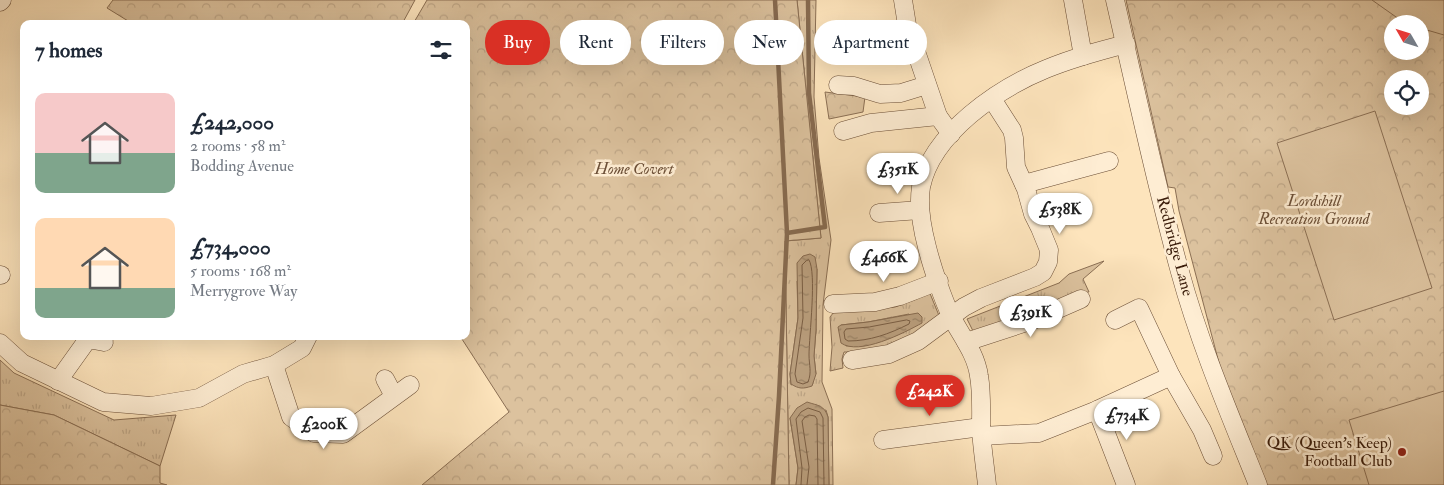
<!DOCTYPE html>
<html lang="en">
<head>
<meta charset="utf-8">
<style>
	:root { --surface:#fff; --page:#f2f2f3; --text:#1f2937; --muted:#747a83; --accent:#d93025 }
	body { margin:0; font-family:"IM FELL Double Pica",serif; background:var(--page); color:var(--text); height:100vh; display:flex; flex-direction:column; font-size:19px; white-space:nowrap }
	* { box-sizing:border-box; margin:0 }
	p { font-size:16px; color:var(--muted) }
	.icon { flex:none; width:28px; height:28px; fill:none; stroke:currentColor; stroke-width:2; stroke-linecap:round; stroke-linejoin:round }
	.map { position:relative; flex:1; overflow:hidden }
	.panel { position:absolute; left:20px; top:20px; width:450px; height:320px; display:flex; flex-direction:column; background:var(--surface); border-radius:10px; box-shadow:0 5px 20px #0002 }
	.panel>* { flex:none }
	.banner { position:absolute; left:485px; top:20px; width:475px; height:45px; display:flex; gap:10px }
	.needle { width:32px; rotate:309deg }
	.buttons { position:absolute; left:1384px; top:15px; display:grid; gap:10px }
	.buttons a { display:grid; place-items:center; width:45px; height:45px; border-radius:50%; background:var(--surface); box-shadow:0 5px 20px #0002; font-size:25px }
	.price { position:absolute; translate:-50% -42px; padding:0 11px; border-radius:18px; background:#fff; color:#222; font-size:16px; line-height:32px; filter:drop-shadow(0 1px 2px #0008) }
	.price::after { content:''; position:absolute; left:50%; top:30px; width:15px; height:11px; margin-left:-8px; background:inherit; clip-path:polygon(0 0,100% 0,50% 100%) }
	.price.selected { background:var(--accent); color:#fff }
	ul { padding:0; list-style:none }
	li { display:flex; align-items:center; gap:15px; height:125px; padding:0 15px }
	li span { display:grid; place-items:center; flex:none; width:140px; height:100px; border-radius:10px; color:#555 }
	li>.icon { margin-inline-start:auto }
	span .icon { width:60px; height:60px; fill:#fffc; stroke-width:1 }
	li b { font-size:21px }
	h2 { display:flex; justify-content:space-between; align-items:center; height:60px; padding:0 15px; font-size:21px }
	.chip { padding:0 18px; border-radius:22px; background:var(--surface); box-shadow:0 5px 20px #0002; font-size:18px; line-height:45px }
	.chip.selected { background:var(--accent); color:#fff }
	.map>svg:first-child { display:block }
</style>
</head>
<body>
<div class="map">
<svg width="1444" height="485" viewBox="0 0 1444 485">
	<defs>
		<pattern id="grass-tufts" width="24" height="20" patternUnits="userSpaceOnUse" patternTransform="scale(1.25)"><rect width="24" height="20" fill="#dcc29e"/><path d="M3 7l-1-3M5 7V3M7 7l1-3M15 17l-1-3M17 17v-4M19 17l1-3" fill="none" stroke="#bea687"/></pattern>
		<pattern id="forest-crowns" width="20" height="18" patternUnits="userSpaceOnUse" patternTransform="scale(1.25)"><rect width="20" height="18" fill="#dcc29e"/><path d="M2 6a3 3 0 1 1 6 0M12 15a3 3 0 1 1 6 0" fill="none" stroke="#bea687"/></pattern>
		<pattern id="water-ripples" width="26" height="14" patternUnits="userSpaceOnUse" patternTransform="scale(1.25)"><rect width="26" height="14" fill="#bba07f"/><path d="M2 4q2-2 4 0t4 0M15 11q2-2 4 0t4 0" fill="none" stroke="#998266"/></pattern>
	</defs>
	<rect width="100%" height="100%" fill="#fde4bc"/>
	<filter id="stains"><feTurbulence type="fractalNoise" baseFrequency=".004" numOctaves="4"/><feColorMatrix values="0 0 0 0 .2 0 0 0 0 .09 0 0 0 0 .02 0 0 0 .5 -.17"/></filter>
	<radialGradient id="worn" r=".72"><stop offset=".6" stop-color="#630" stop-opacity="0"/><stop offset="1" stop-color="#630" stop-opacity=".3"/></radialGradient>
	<g fill="url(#grass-tufts)" stroke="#8b6f54" fill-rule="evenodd">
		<path d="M797,0H816L814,97L819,158L831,240L823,305L822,382L832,409L833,485H829L828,417L826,410L790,418L798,468L796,485H789L785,241L821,238ZM817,269L816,330L814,356L816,374L791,385L790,374L798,318L797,281Z"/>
		<path d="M1104,261L1083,279L1089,292L1080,293L1034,316L1027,313L975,335L967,319L1059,283L1069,274Z"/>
		<path d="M929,291L940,318C918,332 894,348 868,352C860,353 851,352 844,352L842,359L843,368L830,371L832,347L830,317L834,312L895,307L917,299L921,293ZM909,314L910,329C885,341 873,345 846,346L841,325L868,322Z"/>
		<path d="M0,360L14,373L114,420L176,415L160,466L54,415L0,405Z"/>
	</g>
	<g fill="url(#forest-crowns)" stroke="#8b6f54" fill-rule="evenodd">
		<path d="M113,0H415L402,24H133L107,8Z"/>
		<path d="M427,0H797L821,238L785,241L789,485H422L509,412L460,336H466V24H413Z"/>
		<path d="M1126,0H1444V485H1265L1239,439L1179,211L1175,188L1168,187ZM1392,24H1420V51H1392ZM1392,79H1420V106H1392Z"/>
		<path d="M825,92L865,97L863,112L829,119Z"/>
		<path d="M0,405L54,415L160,466V483L167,485H0Z"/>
	</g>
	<g fill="#dcc29e" stroke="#8b6f54">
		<path d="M1372,0H1444V35L1420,28V24H1406Z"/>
		<path d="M1375,111L1432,288L1334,320L1277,143Z"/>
		<path d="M1444,391V485H1369L1349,420Z"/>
	</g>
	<g fill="url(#water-ripples)" stroke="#876b50">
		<path d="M810,254L815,257L817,269L816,330L814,356L816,374L812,386C803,389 799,389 791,384L790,374L798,318L797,263L803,256Z"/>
		<path d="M918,313L922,317V323C904,333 859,356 841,343L838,327L841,325L868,322Z"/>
		<path d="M807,402C819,406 824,405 828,417L829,485H796L798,468L790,418L797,408Z"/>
	</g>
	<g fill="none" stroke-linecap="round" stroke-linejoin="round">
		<g stroke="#7a5e44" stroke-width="1">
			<path d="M809,260C817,272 809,337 809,355C809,365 812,372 808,382L803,384L797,382L795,374L803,318L802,265L806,261Z"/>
			<path d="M907,320L910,321L909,324C889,334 870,341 848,341L845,339L844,332L846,329L869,327Z"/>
			<path d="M801,485L802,468L796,419L801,412L808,408L820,412L823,418L824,485"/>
			<path d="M807,485L809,467L802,421L805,417L809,415L815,416L817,419L818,485"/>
		</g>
		<g stroke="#876b50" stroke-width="4.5">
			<path d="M787,233L825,227L809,93L808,0"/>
			<path d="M773,485L779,396L787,233L775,0"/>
		</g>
		<defs>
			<g id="minor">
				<path d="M903,0L907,25L938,116L951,134"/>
				<path d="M1073,0L1083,56"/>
				<path d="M1115,0C1136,91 1155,182 1180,272C1200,345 1230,415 1258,485"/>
				<path d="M0,2L2,0"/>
				<path d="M838,85L854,86L880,94L901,93L927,85"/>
				<path d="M843,131L871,123L938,116"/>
				<path d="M1024,184L1109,161"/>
				<path d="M879,213L920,210"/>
				<path d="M0,275H1"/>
				<path d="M833,304L875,302L900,296L939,281"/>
				<path d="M966,342L1033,320L1081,299"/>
				<path d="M0,343L22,363L103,402L151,406L199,398L243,374L274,365L302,348L308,336"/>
				<path d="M852,360L889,354L918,341L964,307L981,298L1035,277L1043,272L1048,262L1049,250L1040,228L1033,214L1026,189L1016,167L1014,138L1012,130L992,99"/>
				<path d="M274,365L291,417L314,433L343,434L410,385"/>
				<path d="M1171,376L1202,430L1213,456"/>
				<path d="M385,379L394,396"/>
				<path d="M58,381L88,339L104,342"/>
				<path d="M1097,410L1126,485"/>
				<path d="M982,436L1039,433L1097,410L1171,376L1139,308L1115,320"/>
				<path d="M883,440L981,427"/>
				<path d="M987,485C985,466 982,447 981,429C981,411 982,393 979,376C976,354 962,337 952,318C943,300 932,267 927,247C922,228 918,206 921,187C932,133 999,88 1046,69C1072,58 1099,51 1126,44"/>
			</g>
		</defs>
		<use href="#minor" stroke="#6b4e36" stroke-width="19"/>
		<use href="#minor" stroke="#feedd3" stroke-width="18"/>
	</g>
	<circle fill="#8f2418" stroke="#feedd3" stroke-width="2" cx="1402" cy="452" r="5"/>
	<g text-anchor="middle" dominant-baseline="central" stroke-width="5" stroke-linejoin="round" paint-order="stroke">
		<g font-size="16" font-style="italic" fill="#6b4e36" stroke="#feedd3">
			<text x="634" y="169">Home Covert</text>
			<text x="1314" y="201">Lordshill<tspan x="1314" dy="18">Recreation Ground</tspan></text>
		</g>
		<g font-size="16" fill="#3a1c0a" stroke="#feedd3">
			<text transform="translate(1175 246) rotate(75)">Redbridge Lane</text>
		</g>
		<g font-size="16" fill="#3a1c0a" stroke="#feedd3" text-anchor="end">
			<text x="1392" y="443">QK (Queen's Keep)<tspan x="1392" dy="18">Football Club</tspan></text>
		</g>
	</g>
	<rect width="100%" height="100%" filter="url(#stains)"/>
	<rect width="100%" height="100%" fill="url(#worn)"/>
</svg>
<div class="buttons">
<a><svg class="needle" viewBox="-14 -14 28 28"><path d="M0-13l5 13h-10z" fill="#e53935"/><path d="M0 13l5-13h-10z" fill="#747a83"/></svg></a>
<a><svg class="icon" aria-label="locate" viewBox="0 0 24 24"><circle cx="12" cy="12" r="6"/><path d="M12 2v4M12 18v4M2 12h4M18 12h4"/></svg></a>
</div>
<b class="price" style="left:898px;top:195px">£351K</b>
<b class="price" style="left:1060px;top:235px">£538K</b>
<b class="price" style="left:884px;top:283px">£466K</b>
<b class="price" style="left:1031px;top:338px">£391K</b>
<b class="price selected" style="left:930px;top:417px">£242K</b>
<b class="price" style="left:1127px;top:441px">£734K</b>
<b class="price" style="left:324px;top:450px">£200K</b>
<div class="banner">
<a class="chip selected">Buy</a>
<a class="chip">Rent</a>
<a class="chip">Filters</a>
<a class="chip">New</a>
<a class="chip">Apartment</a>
</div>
<section class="panel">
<h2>7 homes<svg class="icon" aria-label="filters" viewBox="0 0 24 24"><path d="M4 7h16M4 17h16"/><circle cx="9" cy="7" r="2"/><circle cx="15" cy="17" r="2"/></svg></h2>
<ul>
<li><span style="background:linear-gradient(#f6c9c9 60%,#7fa58c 0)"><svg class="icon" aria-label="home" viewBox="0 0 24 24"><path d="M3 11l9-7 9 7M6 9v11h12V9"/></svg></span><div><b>£242,000</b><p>2 rooms · 58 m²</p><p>Bodding Avenue</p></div></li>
<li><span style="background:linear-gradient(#ffd9b3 70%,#7fa58c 0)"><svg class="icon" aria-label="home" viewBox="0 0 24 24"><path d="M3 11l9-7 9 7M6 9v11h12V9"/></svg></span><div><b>£734,000</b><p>5 rooms · 168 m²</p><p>Merrygrove Way</p></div></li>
</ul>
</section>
</div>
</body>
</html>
